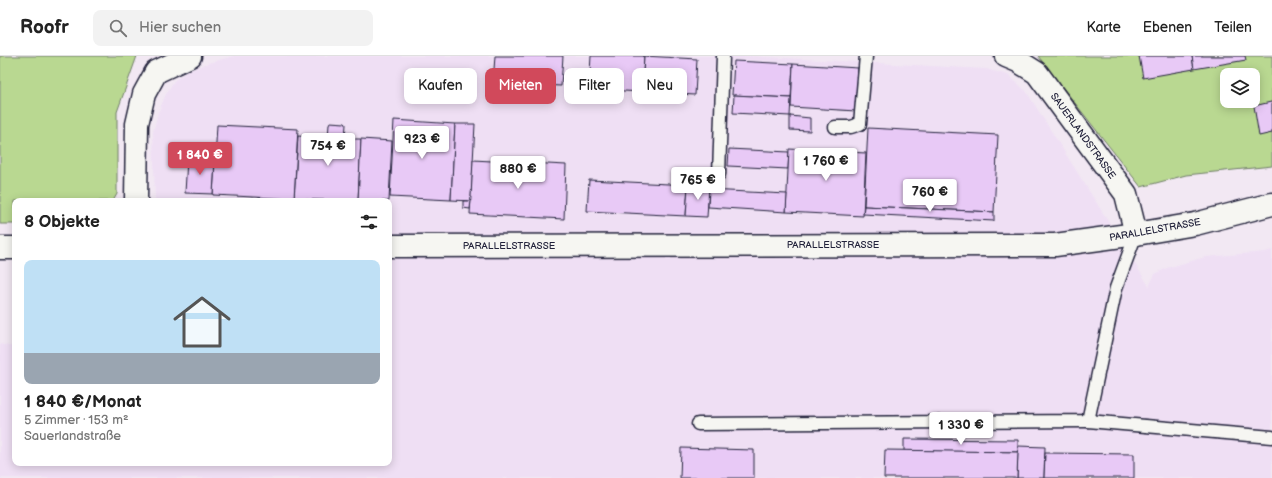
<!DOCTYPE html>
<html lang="de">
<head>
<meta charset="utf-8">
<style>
	:root { --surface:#fff; --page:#f2f2f2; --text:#222; --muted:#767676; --line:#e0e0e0; --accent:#d1495b }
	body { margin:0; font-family:"Balsamiq Sans",sans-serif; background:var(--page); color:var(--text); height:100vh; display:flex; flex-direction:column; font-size:15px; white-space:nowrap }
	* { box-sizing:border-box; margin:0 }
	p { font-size:13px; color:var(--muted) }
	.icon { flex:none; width:22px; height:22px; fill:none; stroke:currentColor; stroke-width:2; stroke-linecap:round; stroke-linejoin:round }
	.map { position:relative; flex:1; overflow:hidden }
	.sheet { position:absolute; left:12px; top:142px; width:380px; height:268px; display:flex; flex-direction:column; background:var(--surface); border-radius:8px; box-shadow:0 2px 10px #0003 }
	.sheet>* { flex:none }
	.top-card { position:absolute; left:404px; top:12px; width:380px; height:36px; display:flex; gap:8px }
	.fabs { position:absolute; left:1220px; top:12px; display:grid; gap:8px }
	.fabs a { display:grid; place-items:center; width:40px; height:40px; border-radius:8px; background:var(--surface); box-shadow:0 2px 10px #0003; font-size:20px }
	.price { position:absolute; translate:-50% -34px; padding:0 9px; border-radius:4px; background:#fff; color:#222; font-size:13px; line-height:26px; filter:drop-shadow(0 1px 2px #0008) }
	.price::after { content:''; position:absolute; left:50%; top:24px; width:12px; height:9px; margin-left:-6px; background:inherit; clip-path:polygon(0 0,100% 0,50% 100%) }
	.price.selected { background:var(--accent); color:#fff }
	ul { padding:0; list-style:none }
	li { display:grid; align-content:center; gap:8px; height:212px; padding:0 12px }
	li+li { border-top:1px solid var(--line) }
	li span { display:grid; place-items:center; height:124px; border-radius:8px; color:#555 }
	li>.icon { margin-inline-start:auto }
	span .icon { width:72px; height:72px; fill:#fffc; stroke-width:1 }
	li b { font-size:17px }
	h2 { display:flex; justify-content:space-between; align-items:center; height:48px; padding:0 12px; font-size:17px }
	.chip { padding:0 14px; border-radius:8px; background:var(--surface); box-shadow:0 2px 10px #0003; font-size:14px; line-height:36px }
	.chip.selected { background:var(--accent); color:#fff }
	header { display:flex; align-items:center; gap:24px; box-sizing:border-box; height:56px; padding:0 20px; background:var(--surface); border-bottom:1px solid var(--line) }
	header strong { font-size:19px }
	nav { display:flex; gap:22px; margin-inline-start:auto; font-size:14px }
	.search { width:280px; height:36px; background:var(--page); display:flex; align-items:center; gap:10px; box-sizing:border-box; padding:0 14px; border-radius:8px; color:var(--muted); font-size:15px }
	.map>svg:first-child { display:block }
</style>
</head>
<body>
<header>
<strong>Roofr</strong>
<div class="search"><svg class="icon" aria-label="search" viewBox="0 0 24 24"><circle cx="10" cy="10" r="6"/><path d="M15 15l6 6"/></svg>Hier suchen</div>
<nav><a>Karte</a><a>Ebenen</a><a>Teilen</a></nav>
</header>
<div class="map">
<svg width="1272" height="422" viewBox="0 0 1272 422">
	<rect width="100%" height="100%" fill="#f2e8f3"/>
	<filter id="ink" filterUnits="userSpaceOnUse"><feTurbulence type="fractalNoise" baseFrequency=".025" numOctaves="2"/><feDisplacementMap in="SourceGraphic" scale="8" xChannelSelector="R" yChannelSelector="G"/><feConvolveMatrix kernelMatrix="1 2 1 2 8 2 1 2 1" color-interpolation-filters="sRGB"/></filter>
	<g filter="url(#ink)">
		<path fill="#efdff4" d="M234,0H750L986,13L1008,19L1026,35L1149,230L1155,218L1167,212L1205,201L1265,196L1272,194V422H0V288L15,291V407H389V145H155L153,76L158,57L166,38L174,25L188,15L208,7Z"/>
		<g fill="#b9d891" stroke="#6e7d66" fill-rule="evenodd">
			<path d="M0,0H137L117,56V138L113,145H15V168H0Z"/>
			<path d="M1038,0H1272V110L1186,119L1141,131ZM1227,19H1253V45H1227Z"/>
		</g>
		<g fill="#e8c9f6" stroke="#22223b">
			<path d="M495,0H563L561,30L493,27Z"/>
			<path d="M591,0H644L642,36L589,33Z"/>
			<path d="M644,0L697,3L695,39L642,36Z"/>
			<path d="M1139,0H1192L1194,13L1143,22Z"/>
			<path d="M1192,0H1245L1246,4L1194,13Z"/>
			<path d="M734,5L793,8L791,42L732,39Z"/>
			<path d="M793,8L858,12L856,55L791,51Z"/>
			<path d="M734,39L791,42L790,60L733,57Z"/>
			<path d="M1271,46H1272V77L1259,80L1254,50Z"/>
			<path d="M790,60L810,62V75L790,74Z"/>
			<path d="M394,64L455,68L451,144L390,141Z"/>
			<path d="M330,66L345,67L346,68L345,83H361L358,145L294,143L298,80L328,82L329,68Z"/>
			<path d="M455,68H475L471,145L451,144Z"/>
			<path d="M217,69L298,73L294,143L213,139Z"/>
			<path d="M868,72L998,79L994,156L864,150Z"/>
			<path d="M361,83L392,85L389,145H358Z"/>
			<path d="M729,93L789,96L788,113L728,110Z"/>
			<path d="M789,93L866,97L863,160L786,156Z"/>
			<path d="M187,103L215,104L213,138L185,137Z"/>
			<path d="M473,104L566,109L564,163L470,158Z"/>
			<path d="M589,124L688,129L686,160L587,155Z"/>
			<path d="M688,129L709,130L707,161L686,160Z"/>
			<path d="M709,134L787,138L786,156L708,151Z"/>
			<path d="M463,145H471L470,153L463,152Z"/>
			<path d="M864,150L994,156V165L863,158Z"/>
			<path d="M904,383L1018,384V396L904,395Z"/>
			<path d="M1018,390L1045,391L1044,422H1017Z"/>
			<path d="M681,392L754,394V422H680Z"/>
			<path d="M885,394L1018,396L1017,422H884Z"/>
			<path d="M1045,397L1134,398V422H1044Z"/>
		</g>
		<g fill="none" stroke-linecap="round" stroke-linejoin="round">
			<defs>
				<g id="lane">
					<path d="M835,71H851L860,68L866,0"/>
					<path d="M719,118L723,0"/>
					<path d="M1088,365L1272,381"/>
					<path d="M698,368L1088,365L1116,232L1136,178"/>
				</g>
				<g id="street">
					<path d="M1006,0L1018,5L1037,17L1126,138L1136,178"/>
					<path d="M136,145L137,68L144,38L156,16L190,0"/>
					<path d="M389,190L1055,189L1136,178L1195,168L1272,148"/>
					<path d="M0,192H15"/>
				</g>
			</defs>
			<use href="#lane" stroke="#22223b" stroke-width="15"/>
			<use href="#street" stroke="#22223b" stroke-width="25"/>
			<use href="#lane" stroke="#f6f6f2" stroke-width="12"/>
			<use href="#street" stroke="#f6f6f2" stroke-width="22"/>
		</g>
	</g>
	<g text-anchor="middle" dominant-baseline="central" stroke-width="3" stroke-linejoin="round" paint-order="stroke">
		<g font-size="10" fill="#22223b" stroke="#f6f6f2">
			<text transform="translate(1083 80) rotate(54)">SAUERLANDSTRASSE</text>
			<text transform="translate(1155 174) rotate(-10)">PARALLELSTRASSE</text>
			<text x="833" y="189">PARALLELSTRASSE</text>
			<text x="509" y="190">PARALLELSTRASSE</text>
		</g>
	</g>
</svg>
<div class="fabs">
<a><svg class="icon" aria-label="layers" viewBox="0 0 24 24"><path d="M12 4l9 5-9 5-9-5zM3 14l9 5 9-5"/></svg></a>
</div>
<b class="price" style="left:422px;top:104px">923 €</b>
<b class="price" style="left:328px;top:111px">754 €</b>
<b class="price selected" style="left:200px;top:120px">1 840 €</b>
<b class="price" style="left:826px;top:126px">1 760 €</b>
<b class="price" style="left:518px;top:134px">880 €</b>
<b class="price" style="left:698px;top:145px">765 €</b>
<b class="price" style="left:930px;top:157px">760 €</b>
<b class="price" style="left:961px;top:390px">1 330 €</b>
<div class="top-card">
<a class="chip">Kaufen</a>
<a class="chip selected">Mieten</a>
<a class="chip">Filter</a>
<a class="chip">Neu</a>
</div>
<section class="sheet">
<h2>8 Objekte<svg class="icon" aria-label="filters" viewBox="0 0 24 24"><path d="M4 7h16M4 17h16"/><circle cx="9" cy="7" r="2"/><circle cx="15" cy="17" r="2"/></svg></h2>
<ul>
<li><span style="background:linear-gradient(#bfe0f5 75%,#9aa5b1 0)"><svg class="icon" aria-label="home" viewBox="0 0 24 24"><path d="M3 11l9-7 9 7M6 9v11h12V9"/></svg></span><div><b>1 840 €/Monat</b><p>5 Zimmer · 153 m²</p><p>Sauerlandstraße</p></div></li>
</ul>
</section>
</div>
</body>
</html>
